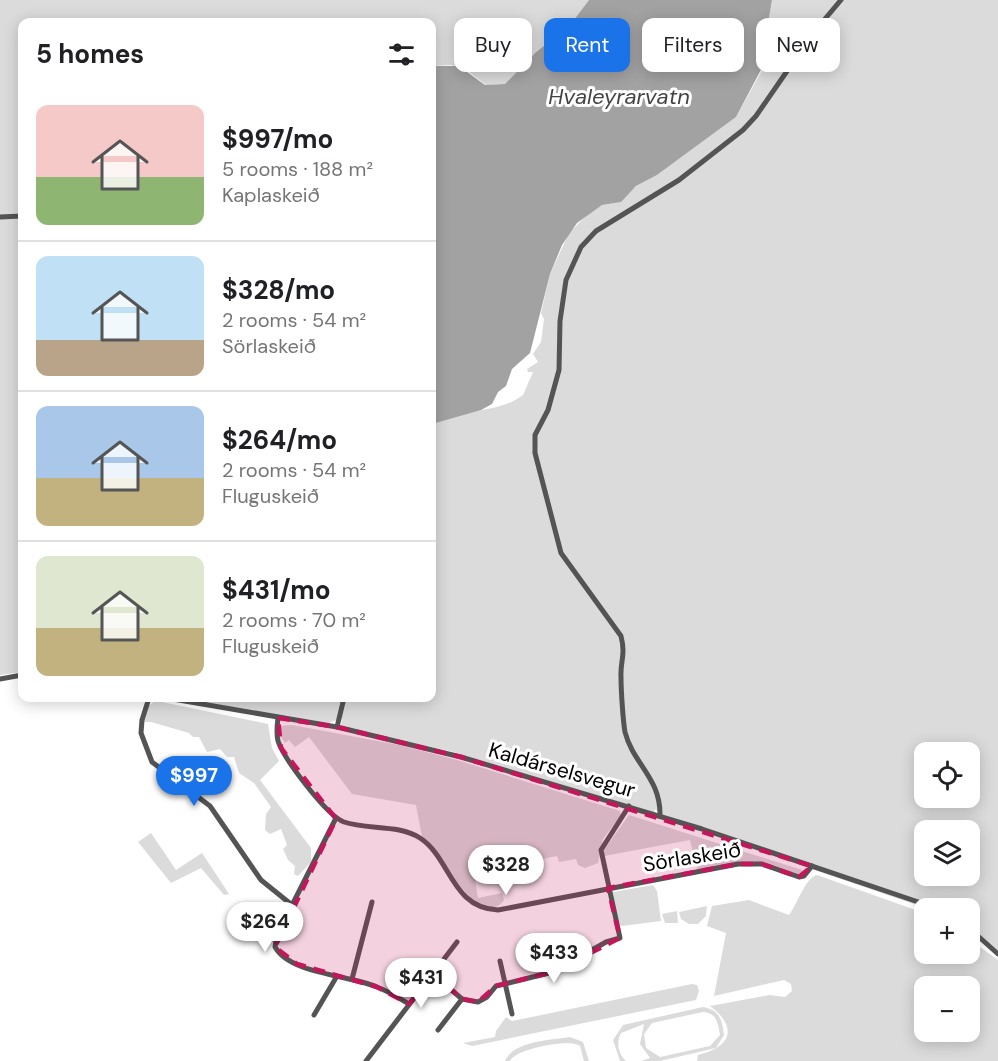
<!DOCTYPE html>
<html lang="en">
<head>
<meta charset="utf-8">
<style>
	:root { --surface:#fff; --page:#f6f6f6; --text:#202124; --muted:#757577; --line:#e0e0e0; --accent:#1a73e8 }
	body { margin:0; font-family:"DM Sans",sans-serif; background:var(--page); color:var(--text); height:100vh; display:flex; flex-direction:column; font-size:22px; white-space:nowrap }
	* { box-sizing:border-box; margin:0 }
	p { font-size:20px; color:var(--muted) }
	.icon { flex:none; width:33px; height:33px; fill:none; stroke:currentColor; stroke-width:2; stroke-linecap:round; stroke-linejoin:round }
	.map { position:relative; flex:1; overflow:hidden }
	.sheet { position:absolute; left:18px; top:18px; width:418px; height:684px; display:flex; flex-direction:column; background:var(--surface); border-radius:12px; box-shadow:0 3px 15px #0003 }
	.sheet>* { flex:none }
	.guide { position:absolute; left:454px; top:18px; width:453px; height:54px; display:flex; gap:12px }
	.buttons { position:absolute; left:914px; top:742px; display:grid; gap:12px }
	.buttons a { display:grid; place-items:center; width:66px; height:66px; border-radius:12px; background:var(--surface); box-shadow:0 3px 15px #0003; font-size:30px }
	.price { position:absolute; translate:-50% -51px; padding:0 14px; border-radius:21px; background:#fff; color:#222; font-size:20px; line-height:39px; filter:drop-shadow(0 2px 3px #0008) }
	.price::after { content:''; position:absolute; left:50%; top:36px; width:18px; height:14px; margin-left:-9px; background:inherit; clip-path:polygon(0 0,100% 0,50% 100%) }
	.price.active { background:var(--accent); color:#fff }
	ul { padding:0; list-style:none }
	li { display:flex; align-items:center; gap:18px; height:150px; padding:0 18px }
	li+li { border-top:2px solid var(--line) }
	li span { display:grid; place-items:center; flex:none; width:168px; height:120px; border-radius:12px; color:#555 }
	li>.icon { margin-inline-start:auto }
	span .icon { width:72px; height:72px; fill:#fffc; stroke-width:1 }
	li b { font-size:26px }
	h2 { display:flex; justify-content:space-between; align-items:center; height:72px; padding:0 18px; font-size:26px }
	.chip { padding:0 21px; border-radius:12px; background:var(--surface); box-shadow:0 3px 15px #0003; font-size:21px; line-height:54px }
	.chip.active { background:var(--accent); color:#fff }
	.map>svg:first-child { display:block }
</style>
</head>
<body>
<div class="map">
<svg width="998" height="1061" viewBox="0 0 998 1061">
	<rect width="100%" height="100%" fill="#fff"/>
	<g fill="#dbdbdb" fill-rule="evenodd">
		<path d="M0,0H589L570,25L535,53L505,84L486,85L464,68L451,65L432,66V22H22V672L0,675Z"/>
		<path d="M772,0H998V952L969,932V909H928L664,818L655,809L654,814L450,751L350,730L341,726L342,718L324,725L165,698H432V424C461,407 497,415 523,395L533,372H528L527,369L538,362L533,354L541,342L544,319L541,313L550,274L569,233L589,213L602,205L620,202L636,186L657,175L736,117L761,72L765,51L772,31L769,18ZM924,753H969V798H924ZM924,831H969V876H924Z"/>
		<path d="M157,701L268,724L272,748L279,761L260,780L311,848V862L298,876L294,874L295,866L288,860L283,849L287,845L281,829L270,834L265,830L266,814L271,807L254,783L239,773L234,757H227L220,749L207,752L199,737H193L189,733L151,722H143C145,712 146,704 157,701Z"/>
		<path d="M292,725L399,745L457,760L620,811L621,815L603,839L598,863L585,868L578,865L576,859L559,862L557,856L474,873L478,898L502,893L504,900C496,913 482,905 472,900L423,842L416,805L352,794L309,737L295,747L289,740L285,743L280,735V726Z"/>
		<path d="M629,815L802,870L803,874L799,876L758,865L697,869L690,840L604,856V850Z"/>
		<path d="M151,833L176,870L202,853L229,894L224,895L201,868L171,883L138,842Z"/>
		<path d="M817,875L924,913V954H969V939L998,960V1061H697L698,1055C732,1047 738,1027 710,1006L770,995L785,997L792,991L791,984L784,980L714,996L726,933L707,926L712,906L749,900L789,915C797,905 805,878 817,875ZM924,987H969V1032H924Z"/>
		<path d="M653,885L657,891L661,921L622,926L617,924L613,892Z"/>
		<path d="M707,906L706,916L698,924H689L681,919L679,912Z"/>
		<path d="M677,911L678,923H665L662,914Z"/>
		<path d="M692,984L697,985L699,991L696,1000L472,1046L463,1043L495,1037L496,1031L506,1017L512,1021Z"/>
		<path d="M703,1007C720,1010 722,1020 724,1035L716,1048L660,1061H641L650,1058L640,1044L644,1024L621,1033C616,1042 618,1054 626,1061H620L613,1040L623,1025ZM703,1012C717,1013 718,1023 720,1035L710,1046L660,1057L646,1048L644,1034L652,1023Z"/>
		<path d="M570,1037L583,1042L589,1061H584L580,1046C570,1038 515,1049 510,1061H505C513,1041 551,1040 570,1037Z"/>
	</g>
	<path fill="#a2a2a2" d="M589,0H772L769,18L772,31L765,51L764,64L736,117L657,175L636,186L621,202L602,205L577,223L562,245L550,274L530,353L512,369L506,386L498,392L492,404L481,410L432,424V66H459L485,85L505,84L535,53L570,25Z"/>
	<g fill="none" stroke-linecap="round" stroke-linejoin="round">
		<g stroke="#545454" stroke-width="5">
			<path d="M0,217L22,216"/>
			<path d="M0,679L22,675"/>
			<path d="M149,698L142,720L141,733L152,762L210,806L261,880L292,905"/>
			<path d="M167,698L337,727L461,757L702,829L939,909"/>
			<path d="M278,718C277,726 276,733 278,741C284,759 327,816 344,822C367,830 399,824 420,838C451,858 451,908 498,910L738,864H762L799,877L804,876L812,866"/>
			<path d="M337,727L344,698"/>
			<path d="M660,816C661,778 633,764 625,732C623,721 621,690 621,677C620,661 626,656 621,636L561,553L535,453V435L548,410L559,370L560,321L566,280L581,247L596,231L679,180L743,130L756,116L814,32L841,0"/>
			<path d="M336,818L277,935L275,947C290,974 349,975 377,987C388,991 399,998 409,1004"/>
			<path d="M969,928L998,954"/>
			<path d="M500,961L512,1014"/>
			<path d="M433,974L462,999L478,1002L487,997L496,986L553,972L606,942L620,938L601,850L629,806"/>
			<path d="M352,979L372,902"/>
			<path d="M314,1015L337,976"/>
			<path d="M438,1030L462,999"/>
			<path d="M366,1061L457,942"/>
		</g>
	</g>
	<path fill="#c2185b" fill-opacity="0.2" stroke="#c2185b" stroke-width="4.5" stroke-dasharray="12 8" stroke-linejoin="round" d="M278,718L337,727L461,757L812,866L799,877L762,864H738L608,888L620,938L553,972L496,986L478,1002L462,999L433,974L409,1004L377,987L297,964L275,947L336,819L281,748Z"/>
	<g text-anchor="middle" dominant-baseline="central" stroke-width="6" stroke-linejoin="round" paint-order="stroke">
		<g font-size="21" fill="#000" stroke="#fff">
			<text transform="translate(562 770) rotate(16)">Kaldárselsvegur</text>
			<text transform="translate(692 857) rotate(-9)">Sörlaskeið</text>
		</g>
		<g font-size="22" font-style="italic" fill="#434343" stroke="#fff">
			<text x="619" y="96">Hvaleyrarvatn</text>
		</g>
	</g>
</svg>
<div class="buttons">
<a><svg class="icon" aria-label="locate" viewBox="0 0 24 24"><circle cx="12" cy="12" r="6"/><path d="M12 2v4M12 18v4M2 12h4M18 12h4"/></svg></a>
<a><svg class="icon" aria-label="layers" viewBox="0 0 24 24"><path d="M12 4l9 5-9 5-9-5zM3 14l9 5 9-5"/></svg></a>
<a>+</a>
<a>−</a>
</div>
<b class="price active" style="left:194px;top:807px">$997</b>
<b class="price" style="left:506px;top:896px">$328</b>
<b class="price" style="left:265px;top:953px">$264</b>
<b class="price" style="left:554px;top:984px">$433</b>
<b class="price" style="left:421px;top:1009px">$431</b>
<div class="guide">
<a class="chip">Buy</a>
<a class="chip active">Rent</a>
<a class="chip">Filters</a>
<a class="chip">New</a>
</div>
<section class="sheet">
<h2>5 homes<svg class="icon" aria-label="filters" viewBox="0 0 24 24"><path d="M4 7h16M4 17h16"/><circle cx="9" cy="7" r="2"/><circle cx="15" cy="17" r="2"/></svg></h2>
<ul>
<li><span style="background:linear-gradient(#f6c9c9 60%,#8fb573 0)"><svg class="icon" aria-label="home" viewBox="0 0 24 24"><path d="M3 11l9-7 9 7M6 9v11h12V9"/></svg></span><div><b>$997/mo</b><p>5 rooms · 188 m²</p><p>Kaplaskeið</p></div></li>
<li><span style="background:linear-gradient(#bfe0f5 70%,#b9a48a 0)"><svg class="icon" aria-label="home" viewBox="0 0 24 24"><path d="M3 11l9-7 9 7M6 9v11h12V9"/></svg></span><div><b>$328/mo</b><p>2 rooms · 54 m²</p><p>Sörlaskeið</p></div></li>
<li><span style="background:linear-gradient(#a9c7e8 60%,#c2b280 0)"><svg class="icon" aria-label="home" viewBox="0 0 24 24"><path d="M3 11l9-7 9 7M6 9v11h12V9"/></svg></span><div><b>$264/mo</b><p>2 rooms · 54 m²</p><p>Fluguskeið</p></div></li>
<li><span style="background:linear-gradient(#dfe7d0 60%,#c2b280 0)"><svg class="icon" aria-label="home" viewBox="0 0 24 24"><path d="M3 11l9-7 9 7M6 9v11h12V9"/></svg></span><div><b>$431/mo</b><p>2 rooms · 70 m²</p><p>Fluguskeið</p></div></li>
</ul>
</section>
</div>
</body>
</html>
